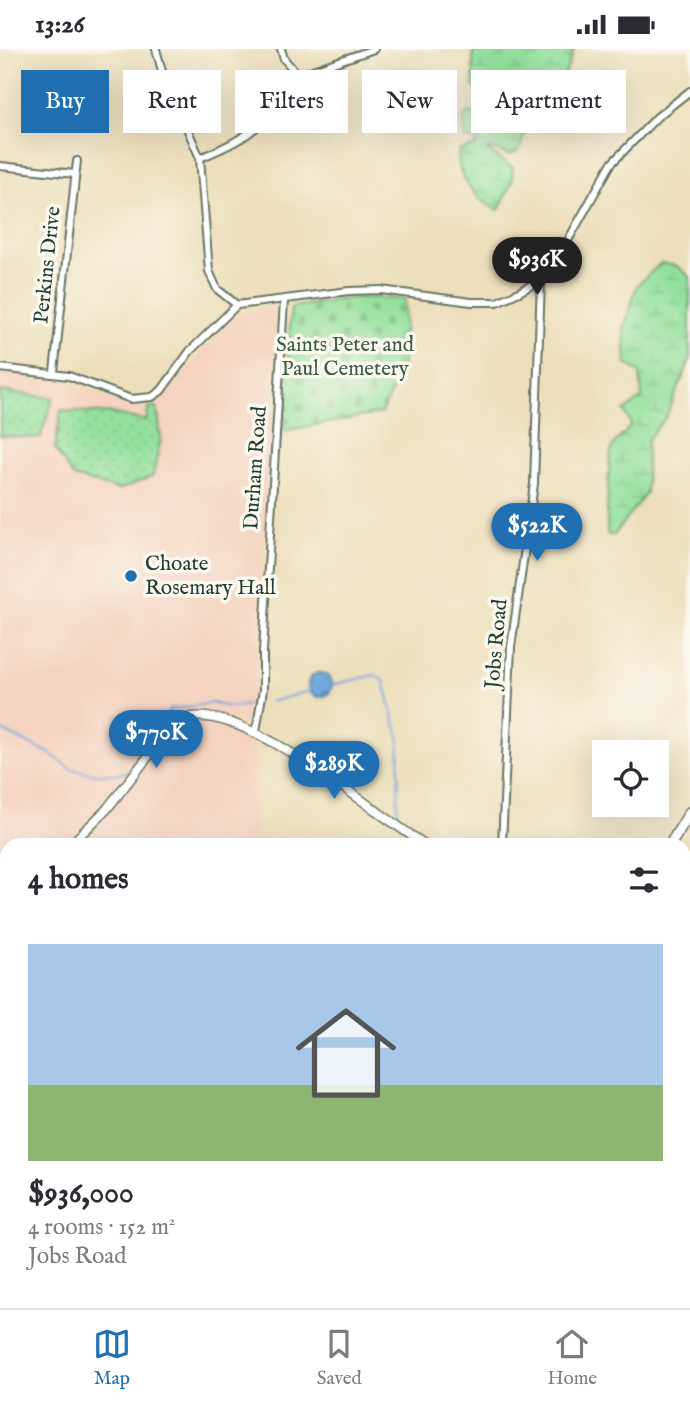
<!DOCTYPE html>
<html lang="en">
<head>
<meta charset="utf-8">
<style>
	:root { --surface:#fff; --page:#f2f2f3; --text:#2b2b33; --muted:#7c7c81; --line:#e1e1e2; --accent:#1f6fb2 }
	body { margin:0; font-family:"IM FELL English",serif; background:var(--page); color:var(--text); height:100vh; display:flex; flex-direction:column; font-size:26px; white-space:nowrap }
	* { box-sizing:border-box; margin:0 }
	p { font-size:23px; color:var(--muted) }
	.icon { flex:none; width:38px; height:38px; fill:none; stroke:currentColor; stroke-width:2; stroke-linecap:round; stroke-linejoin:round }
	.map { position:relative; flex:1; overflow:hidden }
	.panel { position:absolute; left:0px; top:789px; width:691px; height:471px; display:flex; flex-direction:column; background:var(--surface); border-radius:21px 21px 0 0; box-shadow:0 7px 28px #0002 }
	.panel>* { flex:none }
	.top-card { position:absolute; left:21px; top:21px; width:649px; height:63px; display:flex; gap:14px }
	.buttons { position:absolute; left:592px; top:691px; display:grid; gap:14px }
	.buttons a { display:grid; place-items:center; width:77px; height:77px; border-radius:0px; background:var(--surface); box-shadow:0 7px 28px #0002; font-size:35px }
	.price { position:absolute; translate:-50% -60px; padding:0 16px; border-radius:24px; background:var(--accent); color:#fff; font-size:23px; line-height:46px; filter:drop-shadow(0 2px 4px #0008) }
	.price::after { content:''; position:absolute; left:50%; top:42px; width:21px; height:16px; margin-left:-10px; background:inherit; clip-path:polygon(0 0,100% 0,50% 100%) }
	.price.current { background:#222; color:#fff }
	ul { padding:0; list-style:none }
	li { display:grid; align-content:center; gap:14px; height:371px; padding:0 28px }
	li+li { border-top:2px solid var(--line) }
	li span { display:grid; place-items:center; height:217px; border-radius:0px; color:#555 }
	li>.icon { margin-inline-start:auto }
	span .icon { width:126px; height:126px; fill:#fffc; stroke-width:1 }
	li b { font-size:30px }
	h2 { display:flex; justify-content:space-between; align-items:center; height:84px; padding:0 28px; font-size:30px }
	.tag { padding:0 24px; border-radius:0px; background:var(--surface); box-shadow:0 7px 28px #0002; font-size:24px; line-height:63px }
	.tag.current { background:var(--accent); color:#fff }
	.status { display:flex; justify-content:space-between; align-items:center; height:49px; padding:0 35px; background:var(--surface); direction:ltr }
	.status svg { height:19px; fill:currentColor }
	.dock { display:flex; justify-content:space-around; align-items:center; height:98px; border-top:2px solid var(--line); background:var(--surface); font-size:19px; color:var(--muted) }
	.dock a { display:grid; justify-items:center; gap:4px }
	.dock .current { color:var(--accent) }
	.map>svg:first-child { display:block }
</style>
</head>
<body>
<div class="status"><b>13:26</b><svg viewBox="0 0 49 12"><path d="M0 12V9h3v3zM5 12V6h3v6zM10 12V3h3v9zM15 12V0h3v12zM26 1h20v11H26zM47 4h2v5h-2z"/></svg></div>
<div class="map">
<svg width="690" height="1259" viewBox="0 0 690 1259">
	<defs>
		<pattern id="grass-dots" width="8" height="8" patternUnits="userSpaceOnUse" patternTransform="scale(1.75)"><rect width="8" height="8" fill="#93e09d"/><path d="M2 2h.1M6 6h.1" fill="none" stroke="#7ec188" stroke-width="1.8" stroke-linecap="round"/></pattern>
		<pattern id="wetland-marsh" width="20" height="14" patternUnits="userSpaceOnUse" patternTransform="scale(1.75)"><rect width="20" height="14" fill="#93e09d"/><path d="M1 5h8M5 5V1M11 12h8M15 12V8" fill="none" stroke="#7ec188"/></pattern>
		<pattern id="cemetery-stones" width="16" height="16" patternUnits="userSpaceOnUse" patternTransform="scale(1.75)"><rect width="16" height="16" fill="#93e09d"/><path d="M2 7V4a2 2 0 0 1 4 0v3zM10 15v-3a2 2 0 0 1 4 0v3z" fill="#7ec188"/></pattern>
		<pattern id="water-ripples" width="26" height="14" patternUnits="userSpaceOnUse" patternTransform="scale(1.75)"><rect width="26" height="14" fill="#6da6dc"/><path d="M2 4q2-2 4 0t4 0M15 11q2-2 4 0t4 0" fill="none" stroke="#5988b3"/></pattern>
	</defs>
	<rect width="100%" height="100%" fill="#fbf7ec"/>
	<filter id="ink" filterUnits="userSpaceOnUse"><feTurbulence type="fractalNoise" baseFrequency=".0143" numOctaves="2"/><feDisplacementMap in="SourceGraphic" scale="14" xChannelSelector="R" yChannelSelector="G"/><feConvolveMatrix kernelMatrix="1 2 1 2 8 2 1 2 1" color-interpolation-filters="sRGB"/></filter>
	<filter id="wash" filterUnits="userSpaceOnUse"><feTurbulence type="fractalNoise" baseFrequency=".00686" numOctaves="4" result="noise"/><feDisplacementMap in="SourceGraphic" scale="28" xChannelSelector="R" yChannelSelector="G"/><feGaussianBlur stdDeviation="1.57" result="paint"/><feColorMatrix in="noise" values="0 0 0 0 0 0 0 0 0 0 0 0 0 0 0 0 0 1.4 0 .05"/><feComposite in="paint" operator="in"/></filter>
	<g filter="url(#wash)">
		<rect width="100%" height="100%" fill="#eddfbc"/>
		<g fill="#f4d3c0">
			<path d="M249,262H270L277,266L273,388L263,503L254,671L247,675L199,665L173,673L86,776L63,796H7V831L0,835V323L50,327L127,355L150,354L170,342L221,277L232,268Z"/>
			<path d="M197,670L257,687L254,796H81L179,674Z"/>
		</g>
		<g fill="url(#grass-dots)" stroke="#598e68" stroke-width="2">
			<path d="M0,342L53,349L40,389L0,387Z"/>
			<path d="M149,358H157L161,389L153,427L119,441L73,428L55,400L61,361L116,365L146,372Z"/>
		</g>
		<g fill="url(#wetland-marsh)" stroke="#598e68" stroke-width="2">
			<path d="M473,0H574C568,20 560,42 542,54C536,59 528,59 522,65L525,83L519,102L509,106L492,100L487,101L513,119L512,132L499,161C477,153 454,126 459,102L476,97L477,91L465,90L463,67L468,63L492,66L501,57L495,46L473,38Z"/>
			<path d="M661,214L677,217L690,228V311L666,368L647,391L646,444L614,486H608C605,479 609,408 612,399C615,389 628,386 631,374L624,362L642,349L640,324L626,314L624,279L637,236Z"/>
		</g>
		<path fill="url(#cemetery-stones)" stroke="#598e68" stroke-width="2" d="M358,248L405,250L403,319L381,364L283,382L291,258Z"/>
		<path fill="#93e09d" stroke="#598e68" stroke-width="2" d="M122,1253H299L294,1259H136Z"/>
		<circle fill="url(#water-ripples)" stroke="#467288" stroke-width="2" cx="320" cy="636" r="12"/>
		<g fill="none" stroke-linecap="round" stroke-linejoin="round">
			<g stroke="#6da6dc" stroke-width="2">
				<path d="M503,0L504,8"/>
				<path d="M331,636L375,626L384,632L400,692L397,772"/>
				<path d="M270,653L309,642"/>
				<path d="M0,681L51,705L71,720L96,725H117L127,723L146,699L163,676L169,661L212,654L230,658L256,655"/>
			</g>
		</g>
	</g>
	<g filter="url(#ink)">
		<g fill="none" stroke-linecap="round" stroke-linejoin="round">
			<defs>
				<g id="minor">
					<path d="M156,0L162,22L200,109L209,222L217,240L237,256"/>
					<path d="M281,0L284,10L298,26L374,0"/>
					<path d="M200,109C256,86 264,75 298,26"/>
					<path d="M0,117L75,125"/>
					<path d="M0,319L69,327L131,350L152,348L161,342L190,302L237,256L349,242L381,241L471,253H497L517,244L541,231L557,211L611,115L657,68L690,42"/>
					<path d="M54,323L77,112"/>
					<path d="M256,682L263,641V602L284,252"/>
					<path d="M502,796L511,598L534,435L541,231"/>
					<path d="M0,897L7,900"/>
					<path d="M0,1077L7,1061"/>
					<path d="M0,1131L7,1135"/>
				</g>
				<g id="major">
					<path d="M70,796L106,761L169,681C176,675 182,670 192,668C253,660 372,763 426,796"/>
					<path d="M684,815H690"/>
					<path d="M0,841L7,837"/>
					<path d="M684,1052L690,1048"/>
					<path d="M487,1259L492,1253"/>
				</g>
				<g id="highway">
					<path d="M670,796L690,763"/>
					<path d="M684,831L690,823"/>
					<path d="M336,1259L340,1253"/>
					<path d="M372,1259L377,1253"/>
				</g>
			</defs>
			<use href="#minor" stroke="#677664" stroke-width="10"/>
			<use href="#major" stroke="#677664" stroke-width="11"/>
			<use href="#highway" stroke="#677664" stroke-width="13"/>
			<use href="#minor" stroke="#fff" stroke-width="6"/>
			<use href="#major" stroke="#fff" stroke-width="8"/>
			<use href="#highway" stroke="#fff" stroke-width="10"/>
			<defs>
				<g id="rail">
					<path d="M684,1246L690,1240"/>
					<path d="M671,1259L677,1253"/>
				</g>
			</defs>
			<use href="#rail" stroke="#1f3d34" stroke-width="4.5"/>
			<use href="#rail" stroke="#fbf7ec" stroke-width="2" stroke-dasharray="5" stroke-linecap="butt"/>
		</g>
	</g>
	<circle fill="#1f6fb2" stroke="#fbf7ec" stroke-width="2.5" cx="131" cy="527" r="7"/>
	<g text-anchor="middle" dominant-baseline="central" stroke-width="7" stroke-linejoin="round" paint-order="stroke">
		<g font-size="21" fill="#1f3d34" stroke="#fbf7ec">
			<text transform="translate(48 216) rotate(-84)">Perkins Drive</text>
			<text transform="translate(256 419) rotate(-86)">Durham Road</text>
			<text transform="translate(497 595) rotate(-85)">Jobs Road</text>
		</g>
		<g font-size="21" fill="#365e49" stroke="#fbf7ec">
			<text x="345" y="296">Saints Peter and<tspan x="345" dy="24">Paul Cemetery</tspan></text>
		</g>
		<g font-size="21" fill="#1f3d34" stroke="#fbf7ec" text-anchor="start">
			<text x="145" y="515">Choate<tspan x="145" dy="24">Rosemary Hall</tspan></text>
		</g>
	</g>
</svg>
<div class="buttons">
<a><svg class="icon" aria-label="locate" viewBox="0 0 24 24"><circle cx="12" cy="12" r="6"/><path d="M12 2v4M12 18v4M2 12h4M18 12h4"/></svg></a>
</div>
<b class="price current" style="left:537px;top:248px">$936K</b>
<b class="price" style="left:537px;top:514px">$522K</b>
<b class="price" style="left:156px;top:721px">$770K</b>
<b class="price" style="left:334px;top:752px">$289K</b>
<div class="top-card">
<a class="tag current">Buy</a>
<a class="tag">Rent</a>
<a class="tag">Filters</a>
<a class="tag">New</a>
<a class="tag">Apartment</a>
</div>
<section class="panel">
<h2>4 homes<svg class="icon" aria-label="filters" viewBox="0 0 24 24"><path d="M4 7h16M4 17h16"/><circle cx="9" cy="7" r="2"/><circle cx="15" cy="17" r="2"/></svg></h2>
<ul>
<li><span style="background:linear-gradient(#a9c7e8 65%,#8fb573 0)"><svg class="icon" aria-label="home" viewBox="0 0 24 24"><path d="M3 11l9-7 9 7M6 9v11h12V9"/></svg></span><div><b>$936,000</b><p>4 rooms · 152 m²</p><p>Jobs Road</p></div></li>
</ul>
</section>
</div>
<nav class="dock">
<a class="current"><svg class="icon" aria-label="map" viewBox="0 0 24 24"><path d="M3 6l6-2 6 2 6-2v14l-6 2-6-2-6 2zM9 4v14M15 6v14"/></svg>Map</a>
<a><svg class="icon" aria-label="saved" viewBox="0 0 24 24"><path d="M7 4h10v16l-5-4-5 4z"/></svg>Saved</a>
<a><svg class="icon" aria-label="home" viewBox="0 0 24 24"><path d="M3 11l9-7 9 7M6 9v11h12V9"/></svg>Home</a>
</nav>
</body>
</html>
